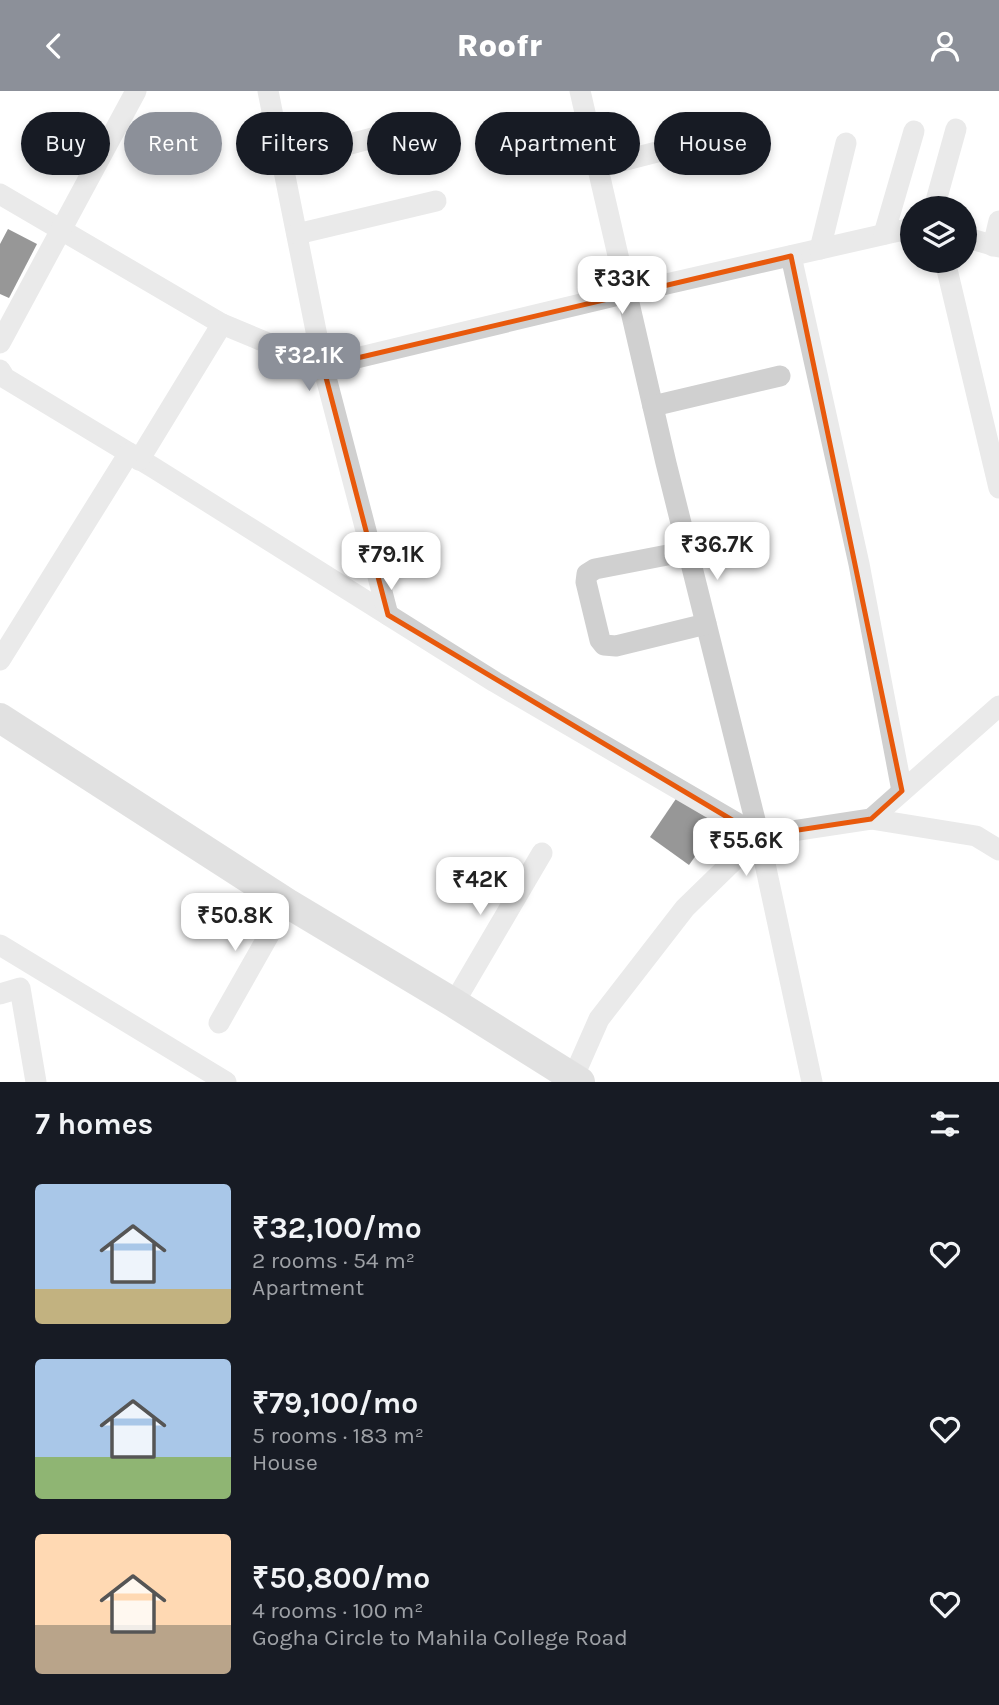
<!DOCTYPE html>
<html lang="en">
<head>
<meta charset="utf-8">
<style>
	:root { --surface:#171b24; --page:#20242c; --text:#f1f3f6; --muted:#9ea1a6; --accent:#8c9099 }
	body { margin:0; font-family:Karla,sans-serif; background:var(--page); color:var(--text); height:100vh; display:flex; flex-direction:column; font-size:26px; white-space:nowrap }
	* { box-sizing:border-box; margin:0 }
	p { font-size:23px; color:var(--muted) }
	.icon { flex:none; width:38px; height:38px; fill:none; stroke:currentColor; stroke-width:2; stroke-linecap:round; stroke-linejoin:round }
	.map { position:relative; height:991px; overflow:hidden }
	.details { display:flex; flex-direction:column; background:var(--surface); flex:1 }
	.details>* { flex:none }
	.banner { position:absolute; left:21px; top:21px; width:957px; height:63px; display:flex; gap:14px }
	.buttons { position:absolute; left:900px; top:105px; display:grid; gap:14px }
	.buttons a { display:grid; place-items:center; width:77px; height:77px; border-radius:50%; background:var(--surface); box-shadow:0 4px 10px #0003; font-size:35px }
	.price { position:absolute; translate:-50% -60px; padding:0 16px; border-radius:14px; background:#fff; color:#222; font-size:23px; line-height:46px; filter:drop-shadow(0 2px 4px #0008) }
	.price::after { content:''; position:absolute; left:50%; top:42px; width:21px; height:16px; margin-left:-10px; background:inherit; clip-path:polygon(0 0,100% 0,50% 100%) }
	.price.current { background:var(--accent); color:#fff }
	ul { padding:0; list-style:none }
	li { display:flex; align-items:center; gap:21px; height:175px; padding:0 35px }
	li span { display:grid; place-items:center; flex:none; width:196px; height:140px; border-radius:7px; color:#555 }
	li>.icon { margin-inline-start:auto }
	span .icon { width:84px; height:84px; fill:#fffc; stroke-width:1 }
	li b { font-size:30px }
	h2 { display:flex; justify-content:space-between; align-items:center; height:84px; padding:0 35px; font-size:30px }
	.tag { padding:0 24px; border-radius:32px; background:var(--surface); box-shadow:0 4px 10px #0003; font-size:24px; line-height:63px }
	.tag.current { background:var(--accent); color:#fff }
	header { display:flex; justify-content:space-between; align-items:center; height:91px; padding:0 35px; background:var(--accent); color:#fff; font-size:32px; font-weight:800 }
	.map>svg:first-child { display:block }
</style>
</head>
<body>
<header><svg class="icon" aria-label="back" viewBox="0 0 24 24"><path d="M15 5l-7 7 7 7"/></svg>Roofr<svg class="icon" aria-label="person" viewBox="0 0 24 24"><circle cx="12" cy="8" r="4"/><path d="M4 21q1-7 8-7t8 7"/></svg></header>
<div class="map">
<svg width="999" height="991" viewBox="0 0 999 991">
	<rect width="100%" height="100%" fill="#fff"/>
	<g fill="#1a1a1a">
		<path d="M8,138L37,153L9,207L0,203V153Z"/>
		<path d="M682,699L722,728L689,774L650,746Z"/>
	</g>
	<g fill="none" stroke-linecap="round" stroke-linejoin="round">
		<g stroke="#d0d0d0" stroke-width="21">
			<path d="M268,0L323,275L627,202L912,137"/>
			<path d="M580,0L666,372L759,745L812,991"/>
			<path d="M282,71L403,39"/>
			<path d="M598,76L720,45"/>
			<path d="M0,103L222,233"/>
			<path d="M934,117L956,38"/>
			<path d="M297,143L436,110"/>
			<path d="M884,143L914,40"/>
			<path d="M964,146L999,156"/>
			<path d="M993,155L999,130"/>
			<path d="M820,158L846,52"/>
			<path d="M791,165L859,473L902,700"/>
			<path d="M945,170L999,397"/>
			<path d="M0,252L136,0"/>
			<path d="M0,279L5,287L154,377L495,591L759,745"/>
			<path d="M653,315L780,285"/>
			<path d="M139,369L222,233L323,275L388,524"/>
			<path d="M688,460L595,478L587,483L586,491L600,549L604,554L616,555L706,533"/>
			<path d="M0,569L129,362"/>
			<path d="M871,728L999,615"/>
			<path d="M0,854L226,991"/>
			<path d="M0,903L20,897L36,991"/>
			<path d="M454,912L542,762"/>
			<path d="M219,932L287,812"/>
			<path d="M573,991V987L599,928L685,817L759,745L871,728L976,745L999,759"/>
		</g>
		<path stroke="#bdbdbd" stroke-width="30" d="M0,627L287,812L454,912L580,991"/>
	</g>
	<path d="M0 0H999V991H0ZM791,165L902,700L871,728L759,745L388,524L323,275Z" fill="#fff" fill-opacity=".55" fill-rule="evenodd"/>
	<path fill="none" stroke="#e8590c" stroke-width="5" stroke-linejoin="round" d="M791,165L902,700L871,728L759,745L388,524L323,275Z"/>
</svg>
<div class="buttons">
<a><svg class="icon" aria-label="layers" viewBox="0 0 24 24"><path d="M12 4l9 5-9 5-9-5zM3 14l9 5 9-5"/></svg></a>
</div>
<b class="price" style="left:622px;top:225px">₹33K</b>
<b class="price current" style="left:309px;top:302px">₹32.1K</b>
<b class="price" style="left:717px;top:491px">₹36.7K</b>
<b class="price" style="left:391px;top:501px">₹79.1K</b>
<b class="price" style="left:746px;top:787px">₹55.6K</b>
<b class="price" style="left:480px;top:826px">₹42K</b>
<b class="price" style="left:235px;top:862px">₹50.8K</b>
<div class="banner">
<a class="tag">Buy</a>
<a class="tag current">Rent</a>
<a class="tag">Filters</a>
<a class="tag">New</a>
<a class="tag">Apartment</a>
<a class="tag">House</a>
</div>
</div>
<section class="details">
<h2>7 homes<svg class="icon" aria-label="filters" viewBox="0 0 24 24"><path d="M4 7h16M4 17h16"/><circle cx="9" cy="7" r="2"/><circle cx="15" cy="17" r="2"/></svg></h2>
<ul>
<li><span style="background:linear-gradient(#a9c7e8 75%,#c2b280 0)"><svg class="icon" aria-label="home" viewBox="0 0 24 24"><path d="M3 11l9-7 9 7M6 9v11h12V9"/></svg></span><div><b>₹32,100/mo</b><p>2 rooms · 54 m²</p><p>Apartment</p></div><svg class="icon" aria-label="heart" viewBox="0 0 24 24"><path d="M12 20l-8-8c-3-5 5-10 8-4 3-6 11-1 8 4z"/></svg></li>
<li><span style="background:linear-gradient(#a9c7e8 70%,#8fb573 0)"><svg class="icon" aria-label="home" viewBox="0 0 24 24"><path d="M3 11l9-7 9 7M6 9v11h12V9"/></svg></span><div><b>₹79,100/mo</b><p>5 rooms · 183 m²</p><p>House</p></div><svg class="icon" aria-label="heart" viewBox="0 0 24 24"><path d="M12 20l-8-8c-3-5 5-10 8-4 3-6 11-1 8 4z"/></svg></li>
<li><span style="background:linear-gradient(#ffd9b3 65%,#b9a48a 0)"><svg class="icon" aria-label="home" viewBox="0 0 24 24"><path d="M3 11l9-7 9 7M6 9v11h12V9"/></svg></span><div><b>₹50,800/mo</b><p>4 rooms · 100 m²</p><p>Gogha Circle to Mahila College Road</p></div><svg class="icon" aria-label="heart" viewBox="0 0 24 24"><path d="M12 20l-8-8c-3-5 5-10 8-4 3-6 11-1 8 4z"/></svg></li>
</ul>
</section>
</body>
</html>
